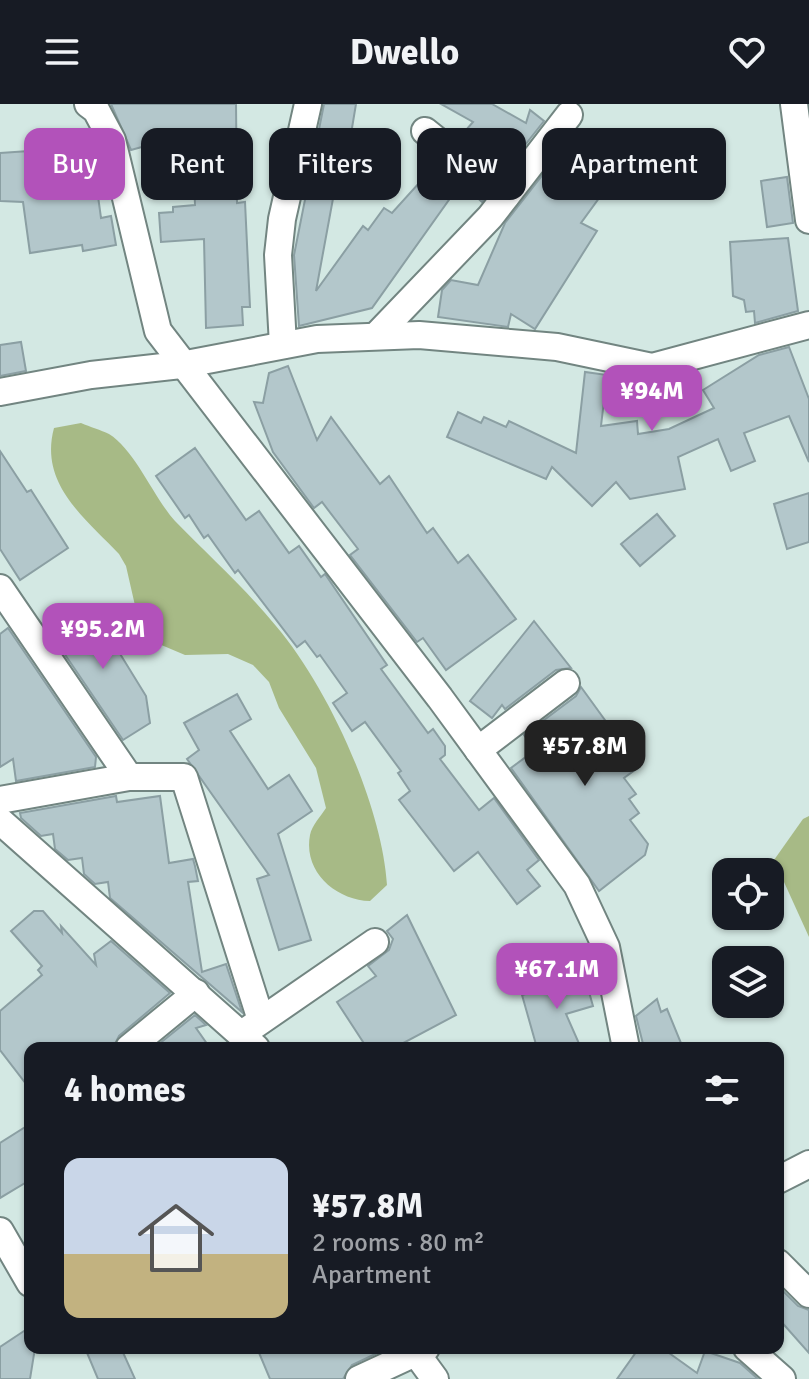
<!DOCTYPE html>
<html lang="en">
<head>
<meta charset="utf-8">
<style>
	:root { --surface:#171b24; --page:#242831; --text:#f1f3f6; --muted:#9ea1a6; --accent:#b252ba }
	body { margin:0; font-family:Signika,sans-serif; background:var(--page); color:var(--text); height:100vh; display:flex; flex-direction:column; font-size:30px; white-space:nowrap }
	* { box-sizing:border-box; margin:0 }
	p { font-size:26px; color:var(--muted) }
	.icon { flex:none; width:44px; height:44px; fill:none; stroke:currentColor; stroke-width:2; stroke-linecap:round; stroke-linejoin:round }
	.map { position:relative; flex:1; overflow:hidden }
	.drawer { position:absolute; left:24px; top:938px; width:760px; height:312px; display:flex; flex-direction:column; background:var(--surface); border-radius:16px; box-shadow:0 2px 6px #0004 }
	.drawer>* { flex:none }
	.hud { position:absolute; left:24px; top:24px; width:762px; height:72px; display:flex; gap:16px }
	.controls { position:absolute; left:712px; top:754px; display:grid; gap:16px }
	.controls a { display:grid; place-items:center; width:72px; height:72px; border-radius:16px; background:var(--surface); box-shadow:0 2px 6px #0004; font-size:40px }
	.price { position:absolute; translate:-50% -68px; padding:0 18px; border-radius:16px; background:var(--accent); color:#fff; font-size:26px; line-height:52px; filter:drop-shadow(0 2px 4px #0008) }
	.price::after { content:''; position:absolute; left:50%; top:48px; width:24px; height:18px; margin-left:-12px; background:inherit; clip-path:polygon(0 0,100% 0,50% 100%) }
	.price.current { background:#222; color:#fff }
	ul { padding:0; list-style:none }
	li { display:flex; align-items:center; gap:24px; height:200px; padding:0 40px }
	li span { display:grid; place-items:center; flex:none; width:224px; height:160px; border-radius:16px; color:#555 }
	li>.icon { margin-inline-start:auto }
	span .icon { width:96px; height:96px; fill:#fffc; stroke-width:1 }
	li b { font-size:34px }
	h2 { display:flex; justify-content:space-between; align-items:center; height:96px; padding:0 40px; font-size:34px }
	.tag { padding:0 28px; border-radius:16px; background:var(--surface); box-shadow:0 2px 6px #0004; font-size:28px; line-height:72px }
	.tag.current { background:var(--accent); color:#fff }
	header { display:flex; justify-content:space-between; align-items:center; height:104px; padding:0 40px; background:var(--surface); font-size:36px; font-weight:700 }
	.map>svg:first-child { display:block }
</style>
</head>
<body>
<header><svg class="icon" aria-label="menu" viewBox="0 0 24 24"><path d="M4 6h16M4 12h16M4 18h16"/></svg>Dwello<svg class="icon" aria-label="heart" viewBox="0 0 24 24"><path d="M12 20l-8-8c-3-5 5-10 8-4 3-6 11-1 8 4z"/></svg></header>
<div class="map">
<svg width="809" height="1275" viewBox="0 0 809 1275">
	<rect width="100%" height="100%" fill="#d3e8e3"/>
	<g fill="#a7ba86">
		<path d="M81,319C90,323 101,326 109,330C135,346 154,394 175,417C209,452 245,484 276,522C328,583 382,701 387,781L370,797C336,796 303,768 310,731C312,721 321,712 326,704L316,664L279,604L269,578L253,561L228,550L185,551L159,540L139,519L126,462L119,450C84,413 39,380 54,324Z"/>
		<path d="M809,712V833L774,756L803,715Z"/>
	</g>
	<g fill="#b3c7cb" stroke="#8b9fa3" stroke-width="2">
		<path d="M111,0H236L237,99L245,98L250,203H242L243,221L206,224L204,135L161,138L159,109L173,108V103L195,101L192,29L131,46Z"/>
		<path d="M324,0H356L350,36L345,35L339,62L316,187L363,122L368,126L384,104L392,109L438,58L484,95L482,98L461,79L372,204L299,222L294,151Z"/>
		<path d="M441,0H492L526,19L530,6L544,17L503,69L459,34L473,18Z"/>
		<path d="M594,27L629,53L581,119L597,127L535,225L511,210L508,223L438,213L442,186L451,176L478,181L505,119L569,37L580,46Z"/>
		<path d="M91,30L100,55L93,56L101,114L111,112L116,141L83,147L82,141L30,149L23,98L0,97V49L58,45L57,35Z"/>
		<path d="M787,73L793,119L767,123L761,77Z"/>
		<path d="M788,134L798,207L755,219L754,207L746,208L744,196L733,192L730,138Z"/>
		<path d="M21,238L26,267L0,272V241Z"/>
		<path d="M789,243L809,295V358L789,312L744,329L755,357L731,367L718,335L678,353L685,385L630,395L616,378L592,402L552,363L546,375L447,333L458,308L481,319L484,313L506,323L509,317L576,349L585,268L607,271L601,322L637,317L638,330L669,325L714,304L703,286L759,251Z"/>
		<path d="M288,262L317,336L331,313L380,380L389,372L427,429L433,424L458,459L468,451L516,515L446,566L423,534L417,538L350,451L358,445L322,398L314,404L273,348L254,298L263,299L269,269Z"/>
		<path d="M195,344L246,416L259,407L289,449L299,442L321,473L325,470L387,561L381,565L428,629L433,625L445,642V651L440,655L479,706L494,694L539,756L527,766L540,782L517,800L478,748L454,767L399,696L410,687L398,669L401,667L365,618L352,627L333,599L347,589L320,551L317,553L305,537L297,543L238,466L235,469L208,431L204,434L189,411L185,414L156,372Z"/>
		<path d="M0,347L27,388L31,386L68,444L20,476L0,445Z"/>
		<path d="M809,389V438L787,445L774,400Z"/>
		<path d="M657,410L675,432L640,462L621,440Z"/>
		<path d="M90,501L146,592L150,619L123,636L49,527Z"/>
		<path d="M534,517L571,564L556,566L505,605L502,601L492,614L470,597Z"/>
		<path d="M8,524L96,653L95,663L16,677L13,655L0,663V530Z"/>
		<path d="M581,583L639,663L624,674L636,690L629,695L639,709L630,716L648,740L645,751L599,787L511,664L535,646L524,631L576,592Z"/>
		<path d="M237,590L251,615L230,627L268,685L289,671L312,707L278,730L311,836L279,846L257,775L269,771L187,655L199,646L184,619Z"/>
		<path d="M116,692L117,698L160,692L169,759L193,755L195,762L198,777L188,778L202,868L226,860L242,908L110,794L108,778L95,780L84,770L82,754L68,756L55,745L53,730L41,732L21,714L20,709Z"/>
		<path d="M34,807H43L62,829L61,822L96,861L94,850L111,837L170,889L119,932L113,944H30V985L0,946V907L42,871L38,866L42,862L11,827Z"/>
		<path d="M407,811L456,911L394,944H367L337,898L376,872L368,862L389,846L393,835L387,827Z"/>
		<path d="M583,867L593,902L566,910L581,944H537L522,891L551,883L549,876Z"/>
		<path d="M657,895L661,908L667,905L683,944H644L636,912Z"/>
		<path d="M195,911L206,921L196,924L210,944H154Z"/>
		<path d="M30,1020V1076L0,1094V1039Z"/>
		<path d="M778,1182L798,1202L809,1206V1249L778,1214Z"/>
		<path d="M30,1223V1244H35L30,1275H0V1243Z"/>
		<path d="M85,1244H121L135,1275H98Z"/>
		<path d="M257,1244H388L352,1261L343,1275H270Z"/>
		<path d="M639,1244H662L697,1269L705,1247L740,1259L758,1275H617Z"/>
	</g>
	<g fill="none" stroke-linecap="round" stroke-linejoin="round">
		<defs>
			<g id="minor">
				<path d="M88,0L96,6L112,36L158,227L440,594L577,781L606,843L626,944"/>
				<path d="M794,0L809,116"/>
				<path d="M425,27L506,92"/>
				<path d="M376,232L490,113L569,11"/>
				<path d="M283,241L278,151L282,115L308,0"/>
				<path d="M0,288L91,271L181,261L317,235L419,231L557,243L652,263L809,221"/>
				<path d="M0,484L129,673"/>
				<path d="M478,646L566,579"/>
				<path d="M0,696L129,673H184L261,916"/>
				<path d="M0,717L256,944"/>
				<path d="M249,925L375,838"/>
				<path d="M129,944L196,889"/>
				<path d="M778,1076L809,1060"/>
				<path d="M0,1127L30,1179"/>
				<path d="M778,1159L809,1190"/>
				<path d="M747,1244L782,1275"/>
				<path d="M416,1249L435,1275"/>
				<path d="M359,1275L426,1244"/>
			</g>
		</defs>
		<use href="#minor" stroke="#728581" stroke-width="30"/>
		<use href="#minor" stroke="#fff" stroke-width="26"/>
	</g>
</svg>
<div class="controls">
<a><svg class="icon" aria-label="locate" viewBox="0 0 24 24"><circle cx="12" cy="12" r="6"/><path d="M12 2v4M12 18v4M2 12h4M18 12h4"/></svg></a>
<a><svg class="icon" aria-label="layers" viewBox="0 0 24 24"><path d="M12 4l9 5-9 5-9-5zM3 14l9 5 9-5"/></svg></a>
</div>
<b class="price" style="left:652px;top:329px">¥94M</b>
<b class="price" style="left:103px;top:567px">¥95.2M</b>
<b class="price current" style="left:585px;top:684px">¥57.8M</b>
<b class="price" style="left:557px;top:907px">¥67.1M</b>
<div class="hud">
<a class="tag current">Buy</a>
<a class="tag">Rent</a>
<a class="tag">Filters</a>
<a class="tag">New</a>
<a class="tag">Apartment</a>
</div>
<section class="drawer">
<h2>4 homes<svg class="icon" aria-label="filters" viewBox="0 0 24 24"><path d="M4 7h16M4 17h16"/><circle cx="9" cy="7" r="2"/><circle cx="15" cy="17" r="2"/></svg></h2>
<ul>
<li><span style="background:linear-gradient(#c9d6e8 60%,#c2b280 0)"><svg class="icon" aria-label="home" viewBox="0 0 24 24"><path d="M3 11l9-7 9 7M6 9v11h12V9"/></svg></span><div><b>¥57.8M</b><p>2 rooms · 80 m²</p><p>Apartment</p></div></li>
</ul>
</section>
</div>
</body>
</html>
